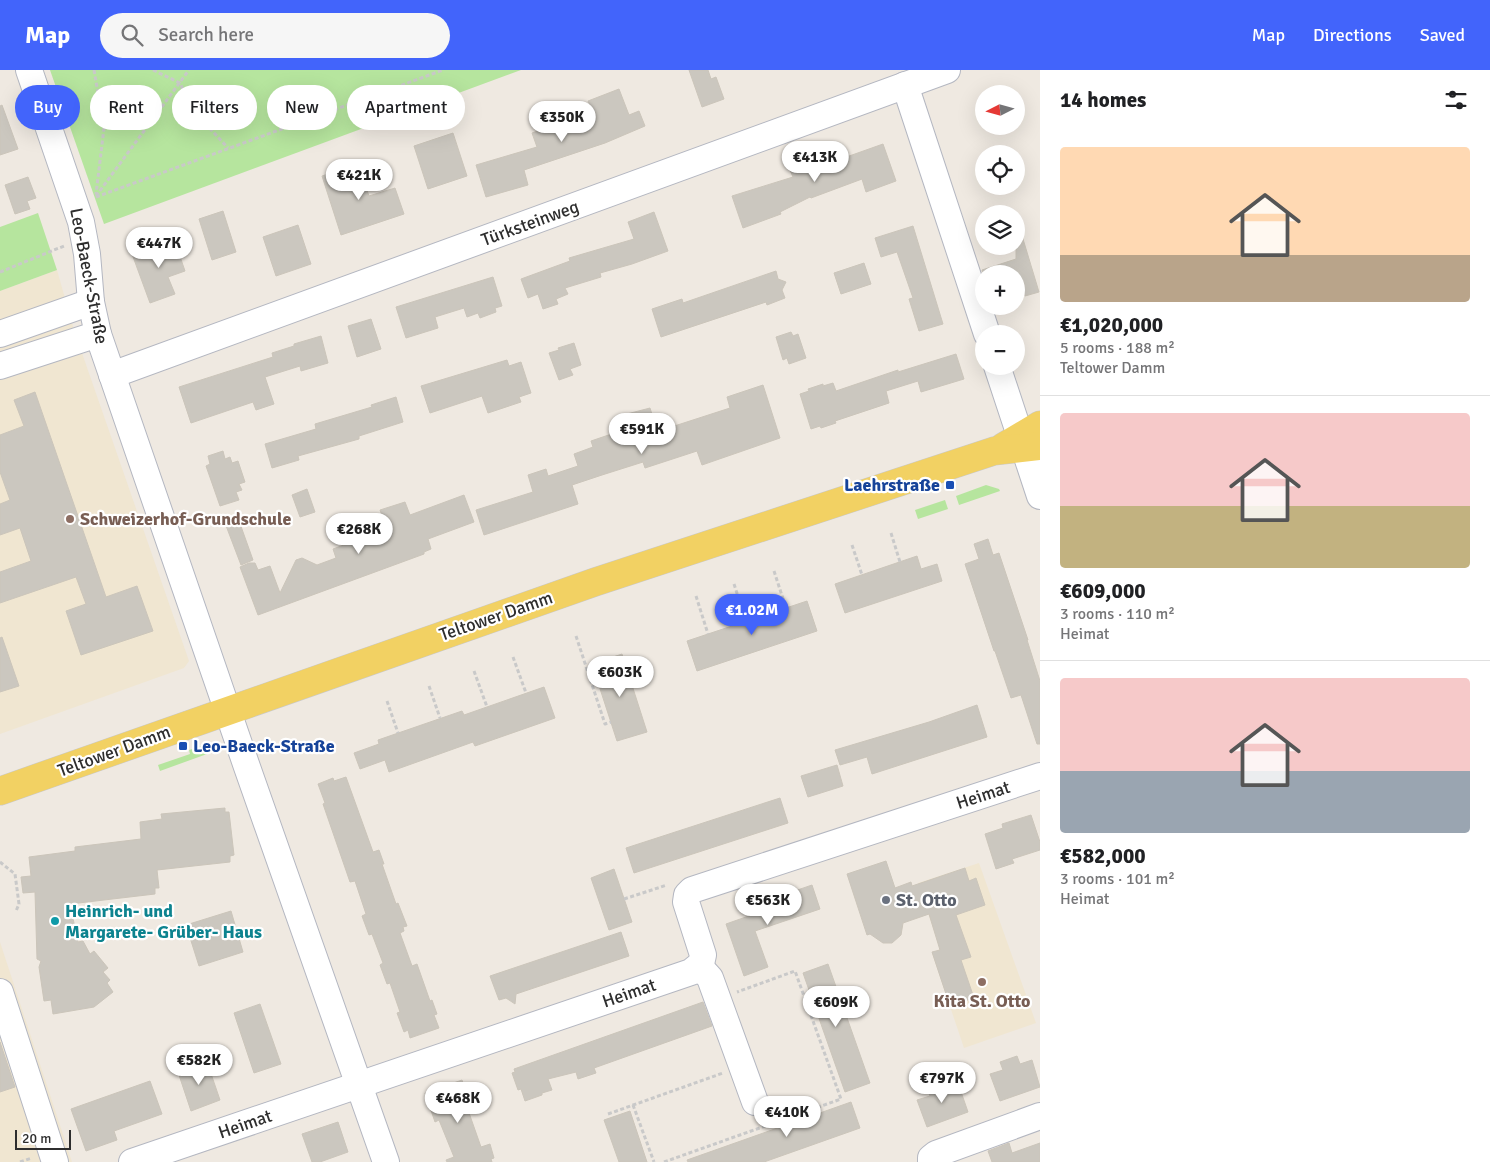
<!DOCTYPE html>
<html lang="en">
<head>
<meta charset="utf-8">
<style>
	:root { --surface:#fff; --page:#f6f6f6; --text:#202124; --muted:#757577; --line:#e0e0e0; --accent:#4264fb }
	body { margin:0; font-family:Signika,sans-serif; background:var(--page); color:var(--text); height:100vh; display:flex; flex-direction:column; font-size:19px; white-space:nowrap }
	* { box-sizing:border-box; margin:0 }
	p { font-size:16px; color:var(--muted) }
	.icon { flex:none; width:28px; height:28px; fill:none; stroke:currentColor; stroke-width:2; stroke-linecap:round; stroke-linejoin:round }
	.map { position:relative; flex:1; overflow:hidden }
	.panel { display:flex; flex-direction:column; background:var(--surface); width:450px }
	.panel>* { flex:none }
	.hud { position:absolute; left:15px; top:15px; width:475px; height:45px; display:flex; gap:10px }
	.needle { width:32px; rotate:264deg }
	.fabs { position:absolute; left:975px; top:15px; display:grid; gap:10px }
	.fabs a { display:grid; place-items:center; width:50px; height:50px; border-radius:50%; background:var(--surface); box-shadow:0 5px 20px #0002; font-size:25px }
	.scale { position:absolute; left:15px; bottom:12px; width:56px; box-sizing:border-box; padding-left:5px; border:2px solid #2e2e2e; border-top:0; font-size:14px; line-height:18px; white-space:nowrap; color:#2e2e2e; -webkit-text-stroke:4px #fff; paint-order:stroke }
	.price { position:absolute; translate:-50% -42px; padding:0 11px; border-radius:18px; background:#fff; color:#222; font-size:16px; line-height:32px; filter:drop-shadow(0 1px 2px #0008) }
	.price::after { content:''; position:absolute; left:50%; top:30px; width:15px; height:11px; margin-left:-8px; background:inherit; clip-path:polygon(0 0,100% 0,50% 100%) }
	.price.on { background:var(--accent); color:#fff }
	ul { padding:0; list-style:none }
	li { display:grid; align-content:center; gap:10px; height:265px; padding:0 20px }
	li+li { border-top:1px solid var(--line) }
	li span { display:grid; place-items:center; height:155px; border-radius:5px; color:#555 }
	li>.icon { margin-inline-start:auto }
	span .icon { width:90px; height:90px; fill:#fffc; stroke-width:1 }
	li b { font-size:21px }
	h2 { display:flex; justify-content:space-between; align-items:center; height:60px; padding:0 20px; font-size:21px }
	.tag { padding:0 18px; border-radius:22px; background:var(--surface); box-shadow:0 5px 20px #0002; font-size:18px; line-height:45px }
	.tag.on { background:var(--accent); color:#fff }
	header { display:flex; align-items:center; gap:30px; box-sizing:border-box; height:70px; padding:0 25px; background:var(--accent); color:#fff }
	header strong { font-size:24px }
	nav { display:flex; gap:28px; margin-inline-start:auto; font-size:18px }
	.search { width:350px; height:45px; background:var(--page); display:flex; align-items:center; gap:12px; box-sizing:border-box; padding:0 18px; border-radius:28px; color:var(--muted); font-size:19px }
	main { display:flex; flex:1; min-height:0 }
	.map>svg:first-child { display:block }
</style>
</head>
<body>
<header>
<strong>Map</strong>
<div class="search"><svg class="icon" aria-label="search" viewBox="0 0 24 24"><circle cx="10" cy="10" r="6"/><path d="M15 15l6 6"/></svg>Search here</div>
<nav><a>Map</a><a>Directions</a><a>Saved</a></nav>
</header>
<main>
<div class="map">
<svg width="1040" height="1092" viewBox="0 0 1040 1092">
	<rect width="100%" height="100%" fill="#efe9e1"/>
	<g fill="#f0e6d1">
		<path d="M57,200L74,260L189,591L184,598L0,664V221Z"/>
		<path d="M979,793L1036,953L964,978L932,883L940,879L918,813Z"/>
		<path d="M0,872L72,1092H0Z"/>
	</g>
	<g fill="#b6e59e">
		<path d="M50,0H521L104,154Z"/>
		<path d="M38,143L57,200L0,221V157Z"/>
		<path d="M986,415L999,419L1000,421L959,435L956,426Z"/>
		<path d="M945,430L948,439L918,449L915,440Z"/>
		<path d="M202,676L204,677L207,684L160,701L158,695L190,684L189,680Z"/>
	</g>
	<g fill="#cbc7bf" stroke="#cbc5ba">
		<path d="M689,0H708L711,9L716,7L724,29L702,37Z"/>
		<path d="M619,19L629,45L639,41L645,56L605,73L524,100L528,115L486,127L476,95L537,77L532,63L593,42L588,31Z"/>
		<path d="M2,35L18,79L0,85V36Z"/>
		<path d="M453,63L467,106L428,119L414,76Z"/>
		<path d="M883,74L896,111L866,122L862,109L811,128L810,127L780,142L781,144L743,158L732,126L793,107L789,98L807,88L834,78L838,90Z"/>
		<path d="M358,94L369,126L395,118L404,144L341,165L322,106Z"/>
		<path d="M28,107L36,128L27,131L30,139L15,144L5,115Z"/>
		<path d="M223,141L236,182L212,190L199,149Z"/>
		<path d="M654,142L668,181L632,194L600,203L601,207L565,218L568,224L556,229L558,234L543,239L538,224L528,228L521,209L570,191L569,188L634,169L628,152Z"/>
		<path d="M298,155L311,194L276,206L263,167Z"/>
		<path d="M913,156L943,254L919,261L909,229L913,228L897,182L881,187L875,168Z"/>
		<path d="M1020,159L1039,222L1025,226L1023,219L1016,221V204H983L982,200L1016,189V160Z"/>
		<path d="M174,169L185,201L168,207L175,224L150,233L132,184Z"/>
		<path d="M864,193L871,214L841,224L834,203Z"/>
		<path d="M776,201L778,209L786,212L782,220L785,228L767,235L766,232L661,267L652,239L682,229L683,233Z"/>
		<path d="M493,207L502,236L495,238L496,242L480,248L478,243L467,247L464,238L435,247L438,258L406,268L396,237Z"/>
		<path d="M371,249L381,279L357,287L348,256Z"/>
		<path d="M791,262L793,266L798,264L806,288L789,294L787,288L783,290L776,267Z"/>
		<path d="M321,266L328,293L301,301L300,296L265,307L274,334L256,340L253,332L191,353L179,317L273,287L272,283L294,276V274Z"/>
		<path d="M574,273L581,295L570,299L573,305L559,310L549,283L559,280L558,278Z"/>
		<path d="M956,284L964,309L921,322L918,311L886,321L889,333L835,351L836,353L821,358L820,356L811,359L800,324L809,321L808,319L823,314V316L833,313L836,321L898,300V302Z"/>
		<path d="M507,290L509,296L521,292L531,323L519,327L521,332L488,343L482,326L430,343L421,316Z"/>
		<path d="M763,315L780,368L702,395L697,381L645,398L643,392L602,405L572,415L578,434L484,465L476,440L533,422L528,405L546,399L548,406L578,396L574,384L593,377L591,371L632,357L627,344L650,338L656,357L661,356L662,360L730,338L727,327Z"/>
		<path d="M35,322L106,527L137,516L153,561L81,585L66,541L86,534L76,507L0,533V502L31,491L20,458L0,465V434L10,430L0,402V365L24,356L14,330Z"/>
		<path d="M396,327L403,352L359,366V369L298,386L299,390L272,398L265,374L316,359L315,354L372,337L371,335Z"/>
		<path d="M223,381L225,389L230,387L232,393L238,391L245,412L239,414L242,420L236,422L239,430L220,436L206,396L210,394L208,386Z"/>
		<path d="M307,419L315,442L300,447L292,425Z"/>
		<path d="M464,425L474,452L428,469L431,479L424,482V484L258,545L240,497L249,493H255L258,500L270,496L280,523L296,490L302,488L317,495L336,488L333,479L387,459L380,440L405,432L410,445Z"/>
		<path d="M238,448L253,490L241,495L225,453Z"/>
		<path d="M988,469L993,485L999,483L1028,570H1027L1040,611V674H1037L1021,625L1011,628L995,581H994L965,494L979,489L974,474Z"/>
		<path d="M917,486L921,499L937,494L942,511L845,543L835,514Z"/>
		<path d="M807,531L817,561L697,601L687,571Z"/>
		<path d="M2,567L19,616L0,622V568Z"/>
		<path d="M622,584L647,662L617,671L592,594Z"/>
		<path d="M544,617L555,648L475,676L473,672L389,702L385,690L360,699L354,683L379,674L378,670L462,641L464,645Z"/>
		<path d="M977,635L987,667L872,704L867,687L840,695L835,680L929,652Z"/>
		<path d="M837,695L843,716L808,727L801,706Z"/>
		<path d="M346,707L373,782L379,780L384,794H382L396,834L398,833L407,856L403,857L404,861L400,863L412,896L417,894L430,931L432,930L437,944L434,945L439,958L410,968L408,960L404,962L397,943L400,942L390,913L387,914L380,895L383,893L372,864L369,865L362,846L366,844L355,811L350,812L323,734L325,733L318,714L333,708L334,711Z"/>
		<path d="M780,728L788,753L634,803L626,778Z"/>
		<path d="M225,738V742H229L234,785L230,786V792L157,800L159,818H155V824L70,834L78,872L83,871L90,884L94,881L108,898L103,902L110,910L107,913L113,922L94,937L53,944L51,930L44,931L39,897L41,891L37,889L35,822L23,823L21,807L31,806L29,787L75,781V777L141,769L140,752L162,749L161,744Z"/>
		<path d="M1031,745L1040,772V780L1012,789L1014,793L996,799L985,764L1003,758L1002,754Z"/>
		<path d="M886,791L895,818L911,812L912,816L965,798L969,811L976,808L985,835L956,845L971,887L961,890L974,928L950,936L932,882L940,880L929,844L903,853L901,865L892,873H883L870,864L867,865L847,804Z"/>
		<path d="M614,799L632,852L609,860L591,808Z"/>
		<path d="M812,815L820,839L755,861L768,897L744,906L726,854L763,841L760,833Z"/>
		<path d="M231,841L243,882L199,896L186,855Z"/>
		<path d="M621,862L629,886L516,924L515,934L506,928L499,930L490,906Z"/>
		<path d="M828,894L870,1013L845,1022L803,903Z"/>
		<path d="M703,932L712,956L594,998L596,1003L578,1009L576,1002L548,1009L552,1020L542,1023V1025L525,1031L521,1019L518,1020L512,1003L515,1002L514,999Z"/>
		<path d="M260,934L281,994L254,1003L234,943Z"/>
		<path d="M0,972L15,1017L0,1022Z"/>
		<path d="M1017,986L1020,994L1032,990L1040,1017L1000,1031L990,1004L1003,1000L1000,992Z"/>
		<path d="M207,992L220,1030L191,1041L178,1002Z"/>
		<path d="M462,1010L472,1039L468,1040L481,1077L490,1074L494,1088L491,1089L492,1092H447L446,1090L454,1087L439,1050L435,1052L425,1023Z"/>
		<path d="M150,1011L162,1044L114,1061L117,1070L86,1081L71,1039Z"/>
		<path d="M944,1012L947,1020L959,1016L968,1042L927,1057L917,1030L930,1026L927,1018Z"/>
		<path d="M851,1032L860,1058L764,1092H688L687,1090Z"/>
		<path d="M630,1041L647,1092H619L604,1050Z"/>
		<path d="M338,1052L348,1082L320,1092H312L302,1064Z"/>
		<path d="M1009,1073L1012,1083L1040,1073V1092H992L988,1081Z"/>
	</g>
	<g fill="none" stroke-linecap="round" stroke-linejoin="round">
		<defs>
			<g id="minor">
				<path d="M29,0L81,152L87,184L91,232L98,264L247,697L386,1092"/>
				<path d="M905,15L987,264"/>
				<path d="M0,264L91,232"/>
				<path d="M0,296L98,264"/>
				<path d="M997,296L1040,426"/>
				<path d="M112,305L947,0"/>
				<path d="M699,896L710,908L755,1032"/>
				<path d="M0,922L55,1092"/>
				<path d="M132,1092L691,902L701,894L703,885L686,832L687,825L692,820L1040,706"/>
				<path d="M931,1092V1088L936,1084L1040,1046"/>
			</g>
			<g id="major">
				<path d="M1003,377L1040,355"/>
				<path d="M0,721L595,512L994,381L1040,376"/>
			</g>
		</defs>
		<use href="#minor" stroke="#b4b7c1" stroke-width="28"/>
		<use href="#major" stroke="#c9c9c9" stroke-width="29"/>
		<g stroke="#c9c9c9" stroke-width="3" stroke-dasharray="4 2.5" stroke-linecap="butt">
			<path d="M94,0L104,58L96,124"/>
			<path d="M153,0L180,13L192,39L228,78"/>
			<path d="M96,126L189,0"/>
			<path d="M96,127L443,0"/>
			<path d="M0,202L64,176"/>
			<path d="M891,463L900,492"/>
			<path d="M852,475L862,505"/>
			<path d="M774,501L786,538"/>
			<path d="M734,514L746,551"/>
			<path d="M696,526L708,564"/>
			<path d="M576,566L605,654L611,652"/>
			<path d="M513,587L526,623"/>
			<path d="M474,601L487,637"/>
			<path d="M429,616L440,648"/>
			<path d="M387,631L398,663"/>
			<path d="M0,792L15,804L19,834L16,841"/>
			<path d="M624,829L667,815"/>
			<path d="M633,1035L654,1092"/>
			<path d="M608,1044L723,1003"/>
			<path d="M20,1092L32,1088"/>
			<path d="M664,1092L841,1029L795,901L737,922"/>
		</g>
		<use href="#minor" stroke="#fff" stroke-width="26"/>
		<use href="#major" stroke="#f2d163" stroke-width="28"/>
	</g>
	<g fill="#1a4fb4" stroke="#fff" stroke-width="2">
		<rect x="945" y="410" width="10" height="10" rx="2.5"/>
		<rect x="178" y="671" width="10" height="10" rx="2.5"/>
	</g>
	<g fill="#8d6e63" stroke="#fff" stroke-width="2">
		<circle cx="70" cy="449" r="5"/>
		<circle cx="982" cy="912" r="5"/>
	</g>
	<circle fill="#6b7280" stroke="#fff" stroke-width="2" cx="886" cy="830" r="5"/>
	<circle fill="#0f9aa8" stroke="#fff" stroke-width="2" cx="55" cy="851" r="5"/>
	<g text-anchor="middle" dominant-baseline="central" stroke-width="4.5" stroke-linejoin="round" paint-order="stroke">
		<g font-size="18" fill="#2e2e2e" stroke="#fff">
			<text transform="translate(530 153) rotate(-20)">Türksteinweg</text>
			<text transform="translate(89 206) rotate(79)">Leo-Baeck-Straße</text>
			<text transform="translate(496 546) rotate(-19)">Teltower Damm</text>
			<text transform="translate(114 681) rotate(-20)">Teltower Damm</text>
			<text transform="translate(983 725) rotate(-18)">Heimat</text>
			<text transform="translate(629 923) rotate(-19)">Heimat</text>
			<text transform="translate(245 1054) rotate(-19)">Heimat</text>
		</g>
		<g font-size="18" font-weight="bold" fill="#164399" stroke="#fff" text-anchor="end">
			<text x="940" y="415">Laehrstraße</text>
			<text x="193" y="676" text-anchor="start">Leo-Baeck-Straße</text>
		</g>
		<g font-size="18" font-weight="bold" fill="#785e54" stroke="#fff" text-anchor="start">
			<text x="80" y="449">Schweizerhof-Grundschule</text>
			<text x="982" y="931" text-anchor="middle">Kita St. Otto</text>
		</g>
		<g font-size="18" font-weight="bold" fill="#5b616d" stroke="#fff" text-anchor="start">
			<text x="896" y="830">St. Otto</text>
		</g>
		<g font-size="18" font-weight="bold" fill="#0d838f" stroke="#fff" text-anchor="start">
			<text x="65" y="841">Heinrich- und<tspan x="65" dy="21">Margarete- Grüber- Haus</tspan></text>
		</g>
	</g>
</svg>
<div class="fabs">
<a><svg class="needle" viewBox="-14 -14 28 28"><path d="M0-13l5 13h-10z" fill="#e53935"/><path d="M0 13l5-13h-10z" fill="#757577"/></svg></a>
<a><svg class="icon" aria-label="locate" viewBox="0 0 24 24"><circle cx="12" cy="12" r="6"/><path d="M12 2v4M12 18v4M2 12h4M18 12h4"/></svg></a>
<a><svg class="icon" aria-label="layers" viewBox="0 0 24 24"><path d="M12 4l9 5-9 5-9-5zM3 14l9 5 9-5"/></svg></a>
<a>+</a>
<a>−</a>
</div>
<div class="scale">20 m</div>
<b class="price" style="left:562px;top:73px">€350K</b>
<b class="price" style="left:815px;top:113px">€413K</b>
<b class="price" style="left:359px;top:131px">€421K</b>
<b class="price" style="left:159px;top:199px">€447K</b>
<b class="price" style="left:642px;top:385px">€591K</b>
<b class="price" style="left:359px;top:485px">€268K</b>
<b class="price on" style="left:752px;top:566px">€1.02M</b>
<b class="price" style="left:620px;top:628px">€603K</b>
<b class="price" style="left:768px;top:856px">€563K</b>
<b class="price" style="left:836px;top:958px">€609K</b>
<b class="price" style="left:199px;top:1016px">€582K</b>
<b class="price" style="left:942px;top:1034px">€797K</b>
<b class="price" style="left:458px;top:1054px">€468K</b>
<b class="price" style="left:787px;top:1068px">€410K</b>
<div class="hud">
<a class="tag on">Buy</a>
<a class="tag">Rent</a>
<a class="tag">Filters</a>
<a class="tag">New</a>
<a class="tag">Apartment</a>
</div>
</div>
<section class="panel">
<h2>14 homes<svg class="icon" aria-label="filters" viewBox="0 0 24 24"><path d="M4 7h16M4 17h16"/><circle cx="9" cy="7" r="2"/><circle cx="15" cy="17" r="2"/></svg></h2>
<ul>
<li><span style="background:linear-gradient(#ffd9b3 70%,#b9a48a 0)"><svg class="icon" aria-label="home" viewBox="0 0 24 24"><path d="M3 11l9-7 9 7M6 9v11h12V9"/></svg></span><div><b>€1,020,000</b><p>5 rooms · 188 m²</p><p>Teltower Damm</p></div></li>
<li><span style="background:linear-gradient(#f6c9c9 60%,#c2b280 0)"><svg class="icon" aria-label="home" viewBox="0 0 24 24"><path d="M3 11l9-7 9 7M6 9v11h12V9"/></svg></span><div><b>€609,000</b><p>3 rooms · 110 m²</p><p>Heimat</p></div></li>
<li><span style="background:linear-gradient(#f6c9c9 60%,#9aa5b1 0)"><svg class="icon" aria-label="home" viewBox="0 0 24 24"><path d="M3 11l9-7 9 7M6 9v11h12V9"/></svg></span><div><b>€582,000</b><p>3 rooms · 101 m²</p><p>Heimat</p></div></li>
</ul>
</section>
</main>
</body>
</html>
